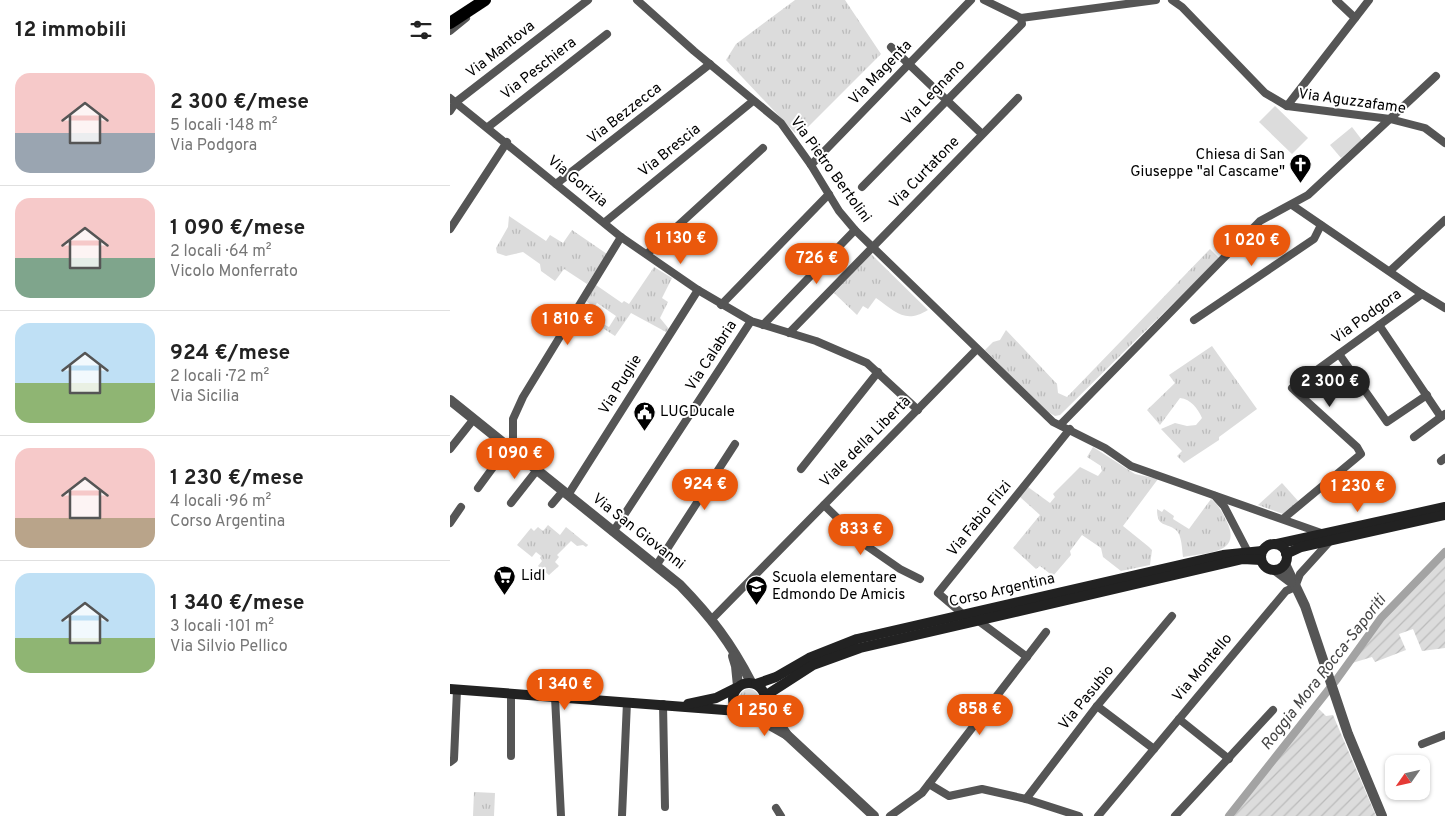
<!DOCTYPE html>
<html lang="it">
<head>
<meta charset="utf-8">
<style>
	:root { --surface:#fff; --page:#f2f2f2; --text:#222; --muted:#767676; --line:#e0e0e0; --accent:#ea580c }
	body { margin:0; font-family:Overpass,sans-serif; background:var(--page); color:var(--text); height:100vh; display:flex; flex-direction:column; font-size:19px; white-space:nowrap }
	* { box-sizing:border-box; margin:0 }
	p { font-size:16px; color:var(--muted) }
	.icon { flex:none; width:28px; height:28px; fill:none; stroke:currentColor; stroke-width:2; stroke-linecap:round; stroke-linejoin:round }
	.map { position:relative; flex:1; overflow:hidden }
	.details { display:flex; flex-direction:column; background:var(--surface); width:450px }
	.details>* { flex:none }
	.needle { width:32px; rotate:236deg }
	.fabs { position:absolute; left:935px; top:755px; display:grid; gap:10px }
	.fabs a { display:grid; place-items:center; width:45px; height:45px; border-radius:10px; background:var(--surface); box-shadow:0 1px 4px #0004; font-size:25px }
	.price { position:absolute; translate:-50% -42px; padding:0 11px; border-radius:18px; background:var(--accent); color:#fff; font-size:16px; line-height:32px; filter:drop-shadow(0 1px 2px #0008) }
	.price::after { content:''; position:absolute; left:50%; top:30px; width:15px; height:11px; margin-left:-8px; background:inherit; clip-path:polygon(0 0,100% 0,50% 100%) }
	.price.current { background:#222; color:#fff }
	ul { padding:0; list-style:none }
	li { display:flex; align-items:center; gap:15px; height:125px; padding:0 15px }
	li+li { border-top:1px solid var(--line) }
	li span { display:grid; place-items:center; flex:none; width:140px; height:100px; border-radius:15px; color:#555 }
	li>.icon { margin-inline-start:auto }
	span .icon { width:60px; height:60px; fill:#fffc; stroke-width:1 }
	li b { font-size:21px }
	h2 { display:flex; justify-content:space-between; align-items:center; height:60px; padding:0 15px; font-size:21px }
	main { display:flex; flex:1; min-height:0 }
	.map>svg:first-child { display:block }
</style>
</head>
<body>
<main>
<section class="details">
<h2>12 immobili<svg class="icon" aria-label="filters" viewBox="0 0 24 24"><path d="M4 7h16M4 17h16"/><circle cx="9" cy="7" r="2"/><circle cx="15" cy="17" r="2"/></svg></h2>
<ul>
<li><span style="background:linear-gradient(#f6c9c9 60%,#9aa5b1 0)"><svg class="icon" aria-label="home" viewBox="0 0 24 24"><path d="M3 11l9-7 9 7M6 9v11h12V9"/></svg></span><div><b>2 300 €/mese</b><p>5 locali · 148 m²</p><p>Via Podgora</p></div></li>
<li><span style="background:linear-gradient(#f6c9c9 60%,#7fa58c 0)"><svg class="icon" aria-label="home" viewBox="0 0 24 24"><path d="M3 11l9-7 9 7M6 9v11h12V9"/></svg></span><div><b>1 090 €/mese</b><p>2 locali · 64 m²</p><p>Vicolo Monferrato</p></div></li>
<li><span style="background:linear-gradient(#bfe0f5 60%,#8fb573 0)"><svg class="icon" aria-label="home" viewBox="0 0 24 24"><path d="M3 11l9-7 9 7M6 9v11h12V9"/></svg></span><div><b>924 €/mese</b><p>2 locali · 72 m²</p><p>Via Sicilia</p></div></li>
<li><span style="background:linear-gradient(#f6c9c9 70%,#b9a48a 0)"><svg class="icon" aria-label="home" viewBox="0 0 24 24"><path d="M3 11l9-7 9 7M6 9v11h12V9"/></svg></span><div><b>1 230 €/mese</b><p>4 locali · 96 m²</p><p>Corso Argentina</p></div></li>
<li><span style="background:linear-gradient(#bfe0f5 65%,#8fb573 0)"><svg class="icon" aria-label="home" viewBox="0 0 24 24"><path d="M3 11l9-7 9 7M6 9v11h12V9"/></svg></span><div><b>1 340 €/mese</b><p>3 locali · 101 m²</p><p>Via Silvio Pellico</p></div></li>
</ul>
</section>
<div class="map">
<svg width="995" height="816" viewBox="0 0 995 816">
	<defs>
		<pattern id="grass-tufts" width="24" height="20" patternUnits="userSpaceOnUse" patternTransform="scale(1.25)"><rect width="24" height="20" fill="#dcdcdc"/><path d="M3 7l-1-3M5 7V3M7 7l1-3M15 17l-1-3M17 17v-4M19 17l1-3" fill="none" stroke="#bbb"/></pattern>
		<pattern id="garden-furrows" width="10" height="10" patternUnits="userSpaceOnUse" patternTransform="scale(1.25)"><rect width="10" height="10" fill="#dcdcdc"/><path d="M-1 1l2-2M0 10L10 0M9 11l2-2" fill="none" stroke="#bbb"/></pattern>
	</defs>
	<rect width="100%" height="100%" fill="#fff"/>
	<g fill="url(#grass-tufts)">
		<path d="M345,0H395L431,54L358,127L354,124L345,133L276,60L286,44Z"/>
		<path d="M59,216L96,241L100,235L113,243L122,230L157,254L137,284L114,269L105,281L91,271L90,264L73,252L56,256L47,253L46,248L58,227Z"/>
		<path d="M760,249L769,258L610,415L605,416L598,412L535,350L543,342L550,340L556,330L607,384L608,393L617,397Z"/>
		<path d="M421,254L478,310C455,324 446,312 426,298L418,309L413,306L407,315L384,293Z"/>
		<path d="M204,267L222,278L212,298L218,302L210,318L219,329L216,332L181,313L165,336L151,327L153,324L159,327L166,316L147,303L144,307L136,301L146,285L172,303L174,301L179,304Z"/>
		<path d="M762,346L807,409L769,437V440L734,463L727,456L732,451L711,429L725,423L737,426L746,425L752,418C748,409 741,399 730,398L710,425L697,410L725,383L719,375Z"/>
		<path d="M643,447L685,474L708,479L673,526L699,547L702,550L700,565L671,571L653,557L651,548L632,535L620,551L621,555L603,576L590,566L586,569L563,548L590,515L570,497L578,487L600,503L605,497L603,494L630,467L648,476L652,471L651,466L637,457Z"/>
		<path d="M832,483L849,502L833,514L808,505Z"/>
		<path d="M761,499C769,505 773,514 777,522C792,554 757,552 733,557C732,550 732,535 726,530C716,522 707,528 707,509L712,512L714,509L724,516L723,519L739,529Z"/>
		<path d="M98,525L110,535L116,527L138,545L136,547L133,545L127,546L121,541L107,555L109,557L105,562L109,566L99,575L88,566L92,561L90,558L91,556L86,552L82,557L67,545L81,528L84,531L88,527L93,531Z"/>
		<circle cx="299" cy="699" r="10"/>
		<path d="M24,792L45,793L44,816H23Z"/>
	</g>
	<g fill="#dcdcdc">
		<path d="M825,106L858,138L842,154L809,122Z"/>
		<path d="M902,127L912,140L891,158L880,145Z"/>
	</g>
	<g fill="url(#garden-furrows)">
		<path d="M995,555V648L972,651L963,629L949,634L956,650L925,662L922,657L899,664L931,621Z"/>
		<path d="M869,709L876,716L883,715L926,816H784L849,731Z"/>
	</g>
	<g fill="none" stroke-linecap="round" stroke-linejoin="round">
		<path stroke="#a3a3a3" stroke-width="8" d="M779,816L887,679L931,618L995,552"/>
		<g stroke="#555" stroke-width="8">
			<path d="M187,0L244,51L331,123L361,165L389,211L405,230L603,422L655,448L681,466L874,534"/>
			<path d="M534,0L571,18L706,0"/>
			<path d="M722,0L732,7L815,93L837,106L940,119L975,128L995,143"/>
			<path d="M886,0L905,18"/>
			<path d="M0,31L16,18"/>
			<path d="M441,47L532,134"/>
			<path d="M0,98L171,237L248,290L301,321L366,341L417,363L468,410"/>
			<path d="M837,106L919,0"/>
			<path d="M0,111L6,102L138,0"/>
			<path d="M38,127L157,34"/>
			<path d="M361,165L521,0"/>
			<path d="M106,184L260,64"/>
			<path d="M412,187L572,24L571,18"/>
			<path d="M842,205L972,294L995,308"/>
			<path d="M155,222L303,101"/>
			<path d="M0,229L57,142"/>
			<path d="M197,254L313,148"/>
			<path d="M940,271L995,220"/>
			<path d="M271,305L379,194"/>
			<path d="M744,320L864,239L871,225"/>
			<path d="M313,325L405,230"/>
			<path d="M929,325L991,417"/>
			<path d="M339,333L568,98"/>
			<path d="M889,354L937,422L977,395"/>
			<path d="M610,425L810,221L858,195L986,76"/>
			<path d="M964,437L995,414"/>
			<path d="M0,449L23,420"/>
			<path d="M991,461L995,458"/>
			<path d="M351,469L428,372"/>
			<path d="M28,488L63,440V419L73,397L171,237"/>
			<path d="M118,495L248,290"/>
			<path d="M765,496L774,506L798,552"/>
			<path d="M61,503L87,470"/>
			<path d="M102,504L113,491"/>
			<path d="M374,505L414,544L450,569L470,579"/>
			<path d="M834,518L911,454L907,447L842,388L972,294"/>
			<path d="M0,523L11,507"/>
			<path d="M163,532L301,321"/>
			<path d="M206,566L285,444"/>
			<path d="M515,616L488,593L620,429"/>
			<path d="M262,619L527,349"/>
			<path d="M526,619L577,657"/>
			<path d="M105,697L111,816"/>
			<path d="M213,704L215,807"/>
			<path d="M647,706L704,749"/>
			<path d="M729,719L779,759"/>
			<path d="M972,744L995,735"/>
			<path d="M61,756V694"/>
			<path d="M0,762L4,759L7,690"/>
			<path d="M479,784L499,796L532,789L576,799L629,816"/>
			<path d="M576,799L647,706L722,616"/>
			<path d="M326,808L331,816"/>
			<path d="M172,816L177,702"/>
			<path d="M440,816L472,793L596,632"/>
			<path d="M648,816L836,591L845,587L850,574L880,541"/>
			<path d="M725,816L823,710"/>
		</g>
		<g stroke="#555" stroke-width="10">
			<path d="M0,400L230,585C261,617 281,643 301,682"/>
			<path d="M835,564L855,606L898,734L932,816"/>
			<path d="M825,570L841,582"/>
			<path d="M283,656L286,666L288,686"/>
			<path d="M315,702L337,735L424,816"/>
			<path d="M302,715L337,735"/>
		</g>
		<g stroke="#222" stroke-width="10">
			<path d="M827,544L995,507"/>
			<circle cx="824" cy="557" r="13"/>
			<path d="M836,554L851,547L995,515"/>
			<circle cx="299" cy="699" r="16"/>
			<path d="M306,684L326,677L359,658L407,639L773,555L812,551"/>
			<path d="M0,689L288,711"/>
			<path d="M315,696L363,665L410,648L793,559L811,560"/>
			<path d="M238,704L266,698L286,688"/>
		</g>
		<path stroke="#000" stroke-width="12" d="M0,23L35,0"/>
	</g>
	<defs>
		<symbol id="church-pin" viewBox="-11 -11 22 30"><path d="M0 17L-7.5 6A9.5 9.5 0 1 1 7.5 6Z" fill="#000" stroke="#fff"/><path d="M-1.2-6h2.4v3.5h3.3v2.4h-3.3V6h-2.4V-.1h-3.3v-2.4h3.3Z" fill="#fff"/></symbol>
		<symbol id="civic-pin" viewBox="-11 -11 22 30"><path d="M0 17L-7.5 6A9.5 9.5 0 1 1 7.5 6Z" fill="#000" stroke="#fff"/><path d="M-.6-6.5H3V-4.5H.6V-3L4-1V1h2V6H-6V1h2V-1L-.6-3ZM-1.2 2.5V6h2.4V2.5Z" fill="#fff"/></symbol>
		<symbol id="supermarket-pin" viewBox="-11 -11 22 30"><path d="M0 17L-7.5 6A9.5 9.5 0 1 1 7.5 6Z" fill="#000" stroke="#fff"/><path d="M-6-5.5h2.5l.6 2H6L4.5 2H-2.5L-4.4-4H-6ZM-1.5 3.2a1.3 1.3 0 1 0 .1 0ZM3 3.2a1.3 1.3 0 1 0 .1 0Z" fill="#fff"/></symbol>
		<symbol id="school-pin" viewBox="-11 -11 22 30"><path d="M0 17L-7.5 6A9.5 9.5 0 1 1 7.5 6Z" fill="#000" stroke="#fff"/><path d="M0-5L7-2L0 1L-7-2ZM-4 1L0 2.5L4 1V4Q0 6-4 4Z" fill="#fff"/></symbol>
	</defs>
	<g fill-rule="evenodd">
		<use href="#church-pin" x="838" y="152" width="25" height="34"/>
		<use href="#civic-pin" x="182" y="400" width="25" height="34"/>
		<use href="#supermarket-pin" x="42" y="564" width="25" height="34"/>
		<use href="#school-pin" x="294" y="574" width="25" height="34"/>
	</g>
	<g text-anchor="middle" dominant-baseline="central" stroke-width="4" stroke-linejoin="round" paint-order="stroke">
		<g font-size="15" fill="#000" stroke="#fff">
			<text transform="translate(51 50) rotate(-38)">Via Mantova</text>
			<text transform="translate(89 69) rotate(-38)">Via Peschiera</text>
			<text transform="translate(431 73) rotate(-46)">Via Magenta</text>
			<text transform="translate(484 93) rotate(-46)">Via Legnano</text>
			<text transform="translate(902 102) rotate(8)">Via Aguzzafame</text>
			<text transform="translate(175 114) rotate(-38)">Via Bezzecca</text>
			<text transform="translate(220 151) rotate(-39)">Via Brescia</text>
			<text transform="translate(380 170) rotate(54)">Via Pietro Bertolini</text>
			<text transform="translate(475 173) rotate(-46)">Via Curtatone</text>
			<text transform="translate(127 182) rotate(39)">Via Gorizia</text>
			<text transform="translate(917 317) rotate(-36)">Via Podgora</text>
			<text transform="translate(262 356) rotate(-57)">Via Calabria</text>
			<text transform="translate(171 385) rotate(-58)">Via Puglie</text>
			<text transform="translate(416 442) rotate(-45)">Viale della Libertà</text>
			<text transform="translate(530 519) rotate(-51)">Via Fabio Filzi</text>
			<text transform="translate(188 532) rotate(38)">Via San Giovanni</text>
			<text transform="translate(552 591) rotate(-13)">Corso Argentina</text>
			<text transform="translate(753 668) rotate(-50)">Via Montello</text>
			<text transform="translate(637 698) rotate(-51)">Via Pasubio</text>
		</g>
		<g font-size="15" fill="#000" stroke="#fff" text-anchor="start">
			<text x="835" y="155" text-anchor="end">Chiesa di San<tspan x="835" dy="17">Giuseppe "al Cascame"</tspan></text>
			<text x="210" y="412">LUGDucale</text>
			<text x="71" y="576">Lidl</text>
			<text x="322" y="578">Scuola elementare<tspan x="322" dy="17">Edmondo De Amicis</tspan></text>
		</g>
		<g font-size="16" font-style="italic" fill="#444" stroke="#fff">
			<text transform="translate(874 673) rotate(-52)">Roggia Mora Rocca-Saporiti</text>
		</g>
	</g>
</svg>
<div class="fabs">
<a><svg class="needle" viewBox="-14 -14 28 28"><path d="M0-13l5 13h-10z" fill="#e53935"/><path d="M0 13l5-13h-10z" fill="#767676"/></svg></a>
</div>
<b class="price" style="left:231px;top:265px">1 130 €</b>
<b class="price" style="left:802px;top:267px">1 020 €</b>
<b class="price" style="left:367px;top:285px">726 €</b>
<b class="price" style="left:118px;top:346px">1 810 €</b>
<b class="price current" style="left:880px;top:408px">2 300 €</b>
<b class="price" style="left:65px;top:480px">1 090 €</b>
<b class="price" style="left:255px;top:511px">924 €</b>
<b class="price" style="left:908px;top:513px">1 230 €</b>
<b class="price" style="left:411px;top:556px">833 €</b>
<b class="price" style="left:115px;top:711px">1 340 €</b>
<b class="price" style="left:530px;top:736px">858 €</b>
<b class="price" style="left:315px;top:737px">1 250 €</b>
</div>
</main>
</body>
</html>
